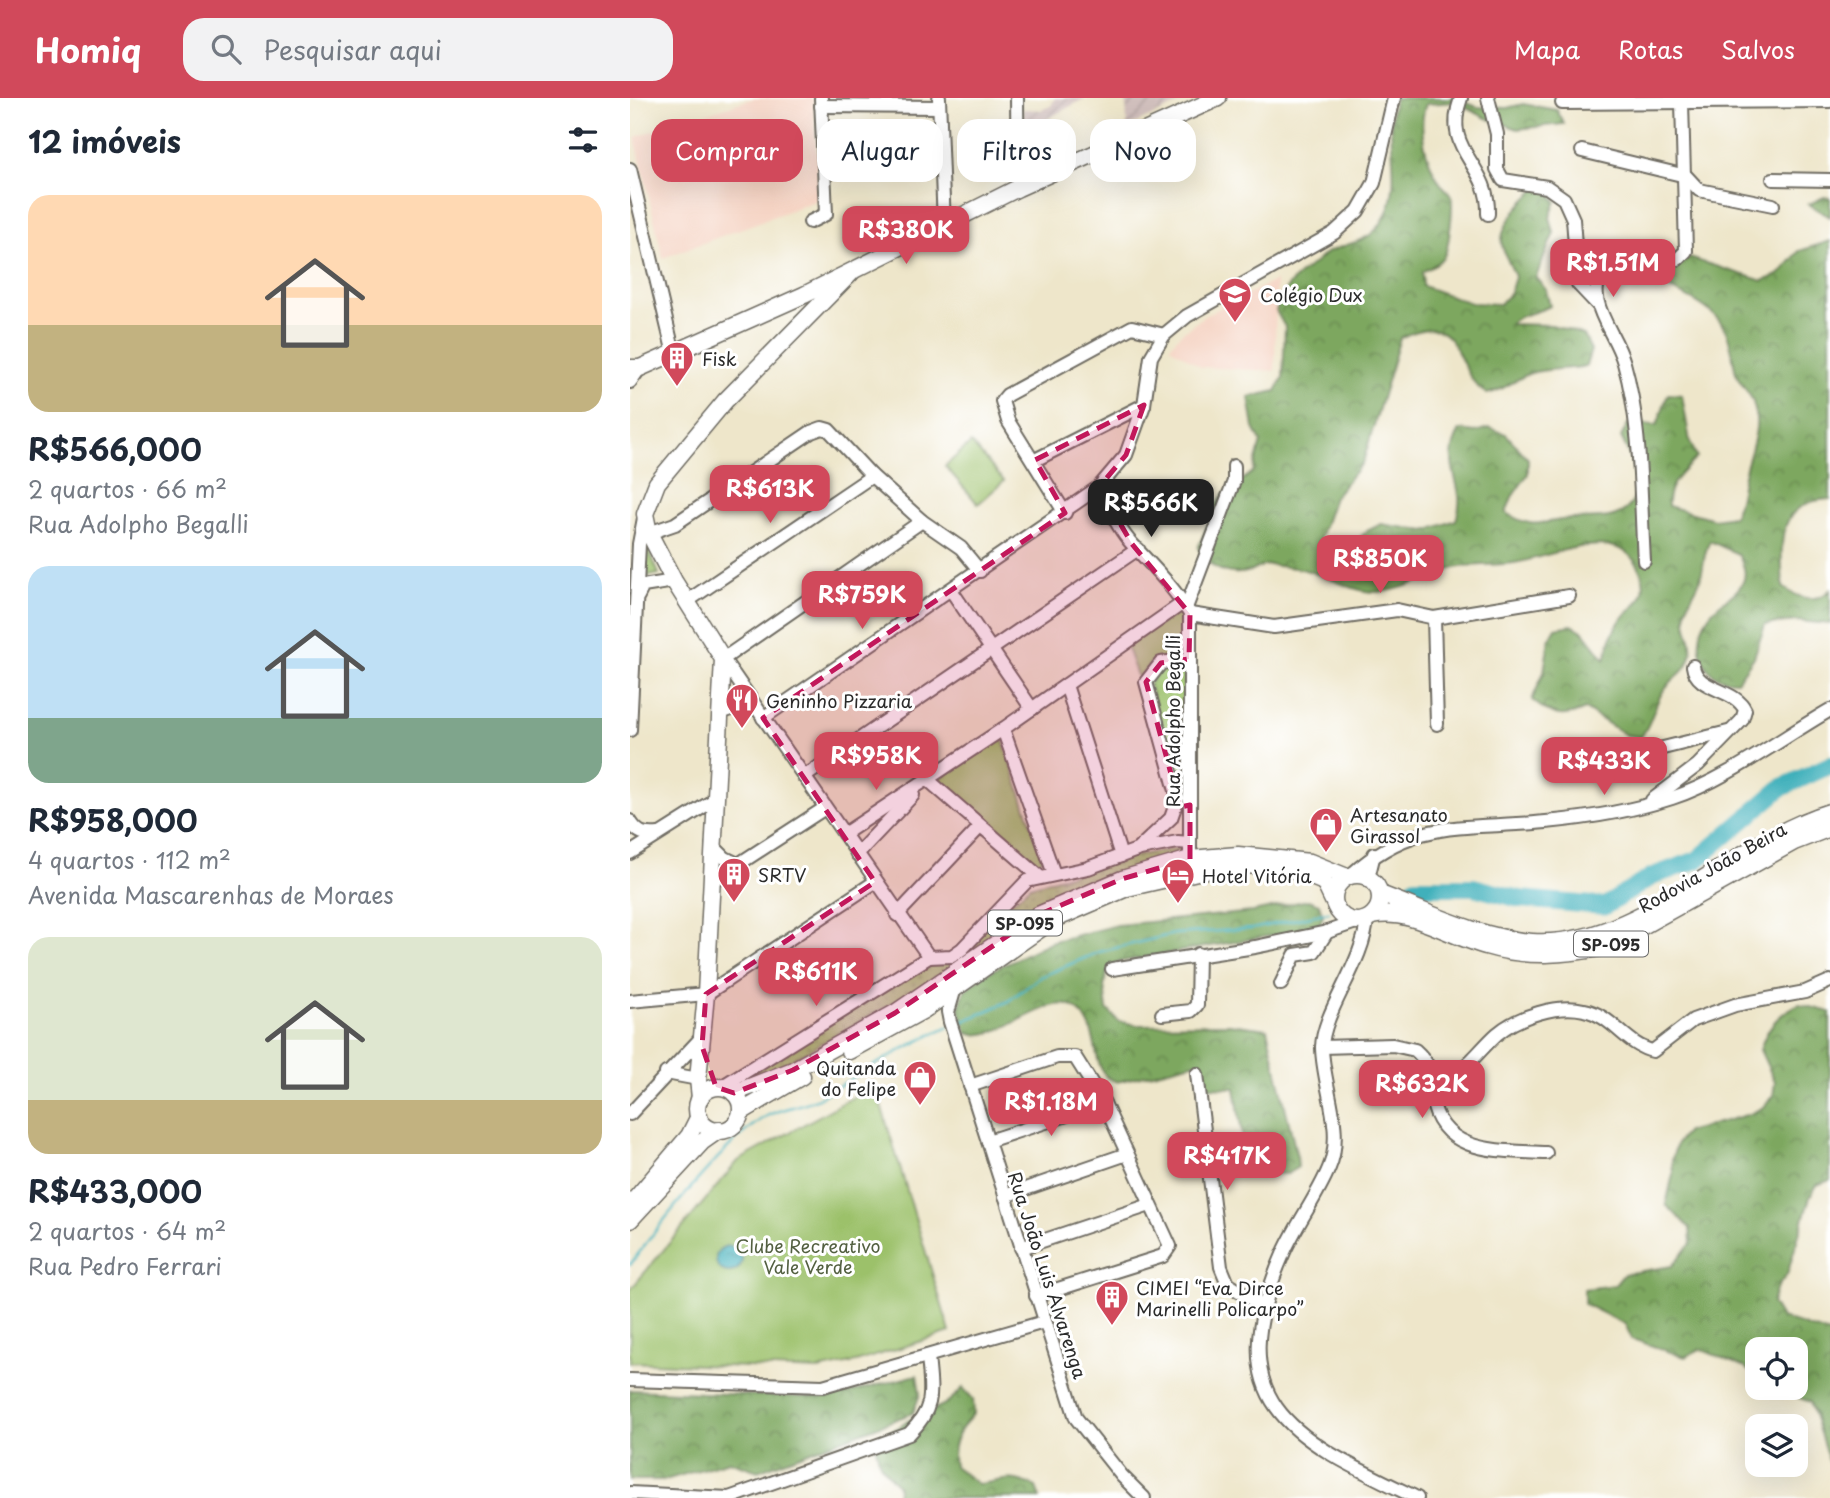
<!DOCTYPE html>
<html lang="pt">
<head>
<meta charset="utf-8">
<style>
	:root { --surface:#fff; --page:#f2f2f3; --text:#1f2937; --muted:#747a83; --accent:#d1495b }
	body { margin:0; font-family:"Playpen Sans",sans-serif; background:var(--page); color:var(--text); height:100vh; display:flex; flex-direction:column; font-size:26px; white-space:nowrap }
	* { box-sizing:border-box; margin:0 }
	p { font-size:23px; color:var(--muted) }
	.icon { flex:none; width:38px; height:38px; fill:none; stroke:currentColor; stroke-width:2; stroke-linecap:round; stroke-linejoin:round }
	.map { position:relative; flex:1; overflow:hidden }
	.panel { display:flex; flex-direction:column; background:var(--surface); width:630px }
	.panel>* { flex:none }
	.banner { position:absolute; left:21px; top:21px; width:665px; height:63px; display:flex; gap:14px }
	.tools { position:absolute; left:1115px; top:1239px; display:grid; gap:14px }
	.tools a { display:grid; place-items:center; width:63px; height:63px; border-radius:14px; background:var(--surface); box-shadow:0 7px 28px #0002; font-size:35px }
	.price { position:absolute; translate:-50% -60px; padding:0 16px; border-radius:14px; background:var(--accent); color:#fff; font-size:23px; line-height:46px; filter:drop-shadow(0 2px 4px #0008) }
	.price::after { content:''; position:absolute; left:50%; top:42px; width:21px; height:16px; margin-left:-10px; background:inherit; clip-path:polygon(0 0,100% 0,50% 100%) }
	.price.active { background:#222; color:#fff }
	ul { padding:0; list-style:none }
	li { display:grid; align-content:center; gap:14px; height:371px; padding:0 28px }
	li span { display:grid; place-items:center; height:217px; border-radius:21px; color:#555 }
	li>.icon { margin-inline-start:auto }
	span .icon { width:126px; height:126px; fill:#fffc; stroke-width:1 }
	li b { font-size:30px }
	h2 { display:flex; justify-content:space-between; align-items:center; height:84px; padding:0 28px; font-size:30px }
	.pill { padding:0 24px; border-radius:21px; background:var(--surface); box-shadow:0 7px 28px #0002; font-size:24px; line-height:63px }
	.pill.active { background:var(--accent); color:#fff }
	header { display:flex; align-items:center; gap:42px; box-sizing:border-box; height:98px; padding:0 35px; background:var(--accent); color:#fff }
	header strong { font-size:33px }
	nav { display:flex; gap:38px; margin-inline-start:auto; font-size:24px }
	.search { width:490px; height:63px; background:var(--page); display:flex; align-items:center; gap:18px; box-sizing:border-box; padding:0 24px; border-radius:21px; color:var(--muted); font-size:26px }
	main { display:flex; flex:1; min-height:0 }
	.map>svg:first-child { display:block }
</style>
</head>
<body>
<header>
<strong>Homiq</strong>
<div class="search"><svg class="icon" aria-label="search" viewBox="0 0 24 24"><circle cx="10" cy="10" r="6"/><path d="M15 15l6 6"/></svg>Pesquisar aqui</div>
<nav><a>Mapa</a><a>Rotas</a><a>Salvos</a></nav>
</header>
<main>
<section class="panel">
<h2>12 imóveis<svg class="icon" aria-label="filters" viewBox="0 0 24 24"><path d="M4 7h16M4 17h16"/><circle cx="9" cy="7" r="2"/><circle cx="15" cy="17" r="2"/></svg></h2>
<ul>
<li><span style="background:linear-gradient(#ffd9b3 60%,#c2b280 0)"><svg class="icon" aria-label="home" viewBox="0 0 24 24"><path d="M3 11l9-7 9 7M6 9v11h12V9"/></svg></span><div><b>R$566,000</b><p>2 quartos · 66 m²</p><p>Rua Adolpho Begalli</p></div></li>
<li><span style="background:linear-gradient(#bfe0f5 70%,#7fa58c 0)"><svg class="icon" aria-label="home" viewBox="0 0 24 24"><path d="M3 11l9-7 9 7M6 9v11h12V9"/></svg></span><div><b>R$958,000</b><p>4 quartos · 112 m²</p><p>Avenida Mascarenhas de Moraes</p></div></li>
<li><span style="background:linear-gradient(#dfe7d0 75%,#c2b280 0)"><svg class="icon" aria-label="home" viewBox="0 0 24 24"><path d="M3 11l9-7 9 7M6 9v11h12V9"/></svg></span><div><b>R$433,000</b><p>2 quartos · 64 m²</p><p>Rua Pedro Ferrari</p></div></li>
</ul>
</section>
<div class="map">
<svg width="1200" height="1400" viewBox="0 0 1200 1400">
	<defs>
		<pattern id="industrial-furrows" width="10" height="10" patternUnits="userSpaceOnUse" patternTransform="scale(1.75)"><rect width="10" height="10" fill="#d1c0bd"/><path d="M-1 1l2-2M0 10L10 0M9 11l2-2" fill="none" stroke="#b4a5a3"/></pattern>
		<pattern id="grass-dots" width="8" height="8" patternUnits="userSpaceOnUse" patternTransform="scale(1.75)"><rect width="8" height="8" fill="#9cc16b"/><path d="M2 2h.1M6 6h.1" fill="none" stroke="#7f9d58" stroke-width="1.8" stroke-linecap="round"/></pattern>
		<pattern id="forest-crowns" width="20" height="18" patternUnits="userSpaceOnUse" patternTransform="scale(1.75)"><rect width="20" height="18" fill="#7da75f"/><path d="M2 6a3 3 0 1 1 6 0M12 15a3 3 0 1 1 6 0" fill="none" stroke="#67884f"/></pattern>
		<pattern id="water-ripples" width="26" height="14" patternUnits="userSpaceOnUse" patternTransform="scale(1.75)"><rect width="26" height="14" fill="#40b0bb"/><path d="M2 4q2-2 4 0t4 0M15 11q2-2 4 0t4 0" fill="none" stroke="#368f98"/></pattern>
	</defs>
	<rect width="100%" height="100%" fill="#fff"/>
	<filter id="ink" filterUnits="userSpaceOnUse"><feTurbulence type="fractalNoise" baseFrequency=".0143" numOctaves="2"/><feDisplacementMap in="SourceGraphic" scale="14" xChannelSelector="R" yChannelSelector="G"/><feConvolveMatrix kernelMatrix="1 2 1 2 8 2 1 2 1" color-interpolation-filters="sRGB"/></filter>
	<filter id="wash" filterUnits="userSpaceOnUse"><feTurbulence type="fractalNoise" baseFrequency=".00686" numOctaves="4" result="noise"/><feDisplacementMap in="SourceGraphic" scale="28" xChannelSelector="R" yChannelSelector="G"/><feGaussianBlur stdDeviation="1.57" result="paint"/><feColorMatrix in="noise" values="0 0 0 0 0 0 0 0 0 0 0 0 0 0 0 0 0 1.4 0 .05"/><feComposite in="paint" operator="in"/></filter>
	<g filter="url(#wash)">
		<rect width="100%" height="100%" fill="#eee6ca"/>
		<g fill="#f5d3c2">
			<path d="M124,0H183L190,101L33,160L5,39Z"/>
			<path d="M646,182L645,273L571,269L540,249L550,236L576,217Z"/>
		</g>
		<g fill="url(#industrial-furrows)">
			<path d="M425,0H455L394,34L393,11L411,12L421,8Z"/>
			<path d="M496,0H562L497,29Z"/>
		</g>
		<path fill="url(#grass-dots)" stroke="#64764b" stroke-width="2" d="M549,750L552,757L424,798L306,881L124,983L100,987L297,864H313L400,788L509,757Z"/>
		<g fill="url(#forest-crowns)" stroke="#546945" stroke-width="2">
			<path d="M765,0H822L848,9L877,10L893,6L927,12L934,26L888,31L856,20L826,4L796,6C787,30 796,63 810,85C813,89 819,93 821,98C824,106 819,150 814,158C808,166 801,169 792,174L793,188L841,205L870,206L880,195L885,179C882,169 874,157 872,147C869,126 896,99 911,88L917,89L926,103L920,119L924,135L906,179L916,192L920,208C905,216 891,215 879,226L922,227L954,237L961,252L956,268C938,272 916,270 901,275C884,281 876,292 857,296C821,275 835,207 770,240L733,364L704,399L688,446L699,456L714,455L737,433L751,426L796,433L826,422C839,386 808,370 830,332L845,334L860,330L876,336L898,361V376L882,399L876,415C904,432 910,424 939,421C953,420 970,422 983,418C1022,406 1003,363 991,339L998,326L1027,327L1038,296L1052,297L1060,344L1067,359C1052,376 1037,384 1038,408L1084,421L1103,418C1111,404 1110,393 1114,377C1120,352 1132,331 1123,304C1119,292 1107,285 1105,271C1101,251 1101,233 1084,217C1058,193 1018,187 991,164C1005,152 1015,149 1034,152L1133,183L1150,176L1169,153L1200,143V401C1144,403 1151,449 1153,489C1167,500 1186,506 1200,492V526L1166,523L1135,527L1124,559L1107,583C1069,584 1060,541 1080,516C1089,504 1104,499 1112,486C1118,475 1113,466 1108,456L1080,443C1072,457 1075,470 1069,484C1065,495 1057,503 1056,514C1054,530 1064,542 1061,557C1058,575 1040,580 1032,595C1023,610 1022,625 1011,639L996,637L955,611C932,622 921,618 902,602L914,574L919,542L926,530L942,527L954,534L975,561C978,551 980,540 985,531C995,511 1021,504 1012,477C995,421 920,460 884,465C864,468 845,465 825,470C799,477 772,494 744,494C726,494 696,478 678,473C666,469 653,469 641,467C632,466 629,470 621,473C598,480 578,470 568,450L586,406L596,394L623,374L631,344L624,330L619,299L646,293L653,280L655,229L646,213C654,188 665,179 686,164C690,161 694,156 698,154C716,145 737,145 750,127C778,88 752,38 765,0Z"/>
			<path d="M1194,99L1200,100V119L1179,106Z"/>
			<path d="M678,802L689,806L693,818L690,825L680,831L488,864L478,872L474,888L477,911L488,923L507,927L599,926L637,931L667,1059L668,1069L657,1076L618,1075L605,990L576,989L571,963L487,984C483,982 476,980 474,976C461,958 470,925 443,909C419,894 368,946 337,935L329,910L335,892L359,874L420,844L487,827L623,814Z"/>
			<path d="M1169,906L1200,914V1082L1187,1087L1180,1099L1157,1177L1147,1189L1142,1205L1151,1220L1200,1236V1367L1180,1304L1144,1290H1166V1251H1127V1280L1114,1269L1070,1251L1055,1259L1002,1241L995,1226L954,1206V1191L985,1187L994,1176L1042,1168L1061,1145L1060,1130L1036,1107L1043,1076L1042,1061L1047,1045L1057,1034L1120,1016L1134,1009L1143,998L1145,984L1130,952C1137,929 1147,917 1169,906Z"/>
			<path d="M287,1277L290,1296L283,1315L128,1373L99,1363L35,1382H0V1292L198,1300Z"/>
			<path d="M333,1290L343,1301L344,1315C329,1332 320,1345 324,1368L348,1386C376,1383 377,1376 406,1389L410,1400H267L268,1388L250,1366L243,1338C267,1334 266,1329 285,1319C309,1307 311,1313 333,1290Z"/>
		</g>
		<g fill="#9cc16b" stroke="#64764b" stroke-width="2">
			<path d="M341,345L374,383L348,406L315,368Z"/>
			<path d="M16,445L29,476L15,479Z"/>
			<path d="M548,514L553,521L557,554L522,564L508,580L496,548Z"/>
			<path d="M555,567L557,696L551,699L519,586L532,569Z"/>
			<path d="M371,636L413,761L406,767H401L309,681Z"/>
			<path d="M245,987L320,1234L226,1264L188,1272L0,1264V1192L108,1063Z"/>
		</g>
		<circle fill="url(#water-ripples)" stroke="#366e73" stroke-width="2" cx="99" cy="1161" r="13"/>
		<g fill="none" stroke-linecap="round" stroke-linejoin="round">
			<g stroke="#40b0bb" stroke-width="2.5">
				<path d="M325,927L377,904L410,879L469,854L544,836L622,831L699,814"/>
				<path d="M0,1167C28,1128 96,1041 137,1018C154,1009 175,1008 192,998C234,974 274,948 318,929"/>
			</g>
			<path stroke="#40b0bb" stroke-width="18" d="M785,789H843L890,801L975,808L1023,778L1067,762L1151,690L1200,667"/>
		</g>
	</g>
	<g filter="url(#ink)">
		<g fill="none" stroke-linecap="round" stroke-linejoin="round">
			<defs>
				<g id="minor">
					<path d="M309,0L314,127"/>
					<path d="M387,0L388,90"/>
					<path d="M831,0C811,55 860,64 858,116"/>
					<path d="M858,0L867,36V71L873,82L917,89L934,101L943,121L948,186L967,206"/>
					<path d="M932,5L1200,3"/>
					<path d="M191,8L309,9"/>
					<path d="M952,53L1056,78L1069,92L1143,107"/>
					<path d="M0,71L44,256"/>
					<path d="M1143,81L1200,82"/>
					<path d="M180,124L196,116L191,0"/>
					<path d="M0,284L10,270"/>
					<path d="M405,362L514,307"/>
					<path d="M469,389C479,408 487,430 503,447C523,469 544,489 560,516V761"/>
					<path d="M435,415L378,323L372,303L377,297L502,229L534,237"/>
					<path d="M292,423L93,561L299,859"/>
					<path d="M19,435L45,426L181,334L192,330L199,332L242,378L292,423L331,450L350,473"/>
					<path d="M1014,463C1010,398 1012,328 994,265C985,232 953,205 973,170L992,164L1048,161L1056,153L1052,4"/>
					<path d="M321,492L402,611"/>
					<path d="M8,498L13,488L44,483"/>
					<path d="M56,504L242,378"/>
					<path d="M556,510L604,383V368"/>
					<path d="M560,516L644,529L767,512L804,520L939,498"/>
					<path d="M804,520L807,626"/>
					<path d="M436,587L491,758"/>
					<path d="M90,615L122,604"/>
					<path d="M133,620L469,389L496,357L514,307L521,259L534,237L557,218L704,135L728,113L744,85L764,0"/>
					<path d="M373,631L424,776"/>
					<path d="M0,632L9,446L14,420"/>
					<path d="M968,666L1098,634"/>
					<path d="M174,679L508,451"/>
					<path d="M297,681L410,779"/>
					<path d="M1022,702L1068,667L1112,622L1115,612C1105,590 1066,593 1063,568"/>
					<path d="M0,723C8,736 14,737 29,736"/>
					<path d="M214,736L373,631L553,505"/>
					<path d="M82,747L95,760L110,767"/>
					<path d="M510,751L548,744L560,745"/>
					<path d="M0,755L84,702"/>
					<path d="M227,756L283,697"/>
					<path d="M721,777C785,718 838,732 916,724C958,720 1002,713 1042,700C1093,684 1153,639 1200,612"/>
					<path d="M738,780L744,756"/>
					<path d="M81,784L195,710"/>
					<path d="M267,817L350,729"/>
					<path d="M737,821C734,865 692,914 692,950C693,989 715,1032 699,1070C687,1099 667,1125 654,1154C586,1308 663,1340 787,1400"/>
					<path d="M299,859L322,858L332,851L397,783L458,770L507,752L541,720L548,700L516,584L531,565L559,561"/>
					<path d="M482,871L625,849L697,834L726,824"/>
					<path d="M651,886L665,857L684,854L697,834"/>
					<path d="M325,890L318,914L320,924L446,1320L492,1378L514,1400"/>
					<path d="M0,903L76,896L245,784"/>
					<path d="M532,916L561,913L567,907L568,856"/>
					<path d="M692,949L763,947L785,952C804,969 799,977 802,1000C811,1058 872,1052 916,1055"/>
					<path d="M801,973L814,980C838,972 849,952 867,936C888,918 928,906 954,912C982,917 997,948 1023,953L1063,922L1105,907L1175,894L1200,883"/>
					<path d="M36,975L68,981"/>
					<path d="M567,976L591,1169L598,1186L635,1210"/>
					<path d="M340,988L427,959H445L474,1005L540,1148L533,1158L406,1198"/>
					<path d="M91,989L299,859"/>
					<path d="M0,1016L72,939"/>
					<path d="M358,1043L474,1005"/>
					<path d="M375,1098L497,1056"/>
					<path d="M391,1150L520,1107"/>
					<path d="M0,1282L193,1288L414,1224"/>
					<path d="M0,1395L99,1400"/>
					<path d="M99,1400L279,1336C306,1309 301,1294 298,1258"/>
				</g>
				<g id="major">
					<path d="M0,270H10L174,197L388,90L588,0"/>
					<circle cx="727" cy="800" r="23"/>
					<path d="M750,796C798,814 849,840 902,844C1007,851 1101,744 1200,714"/>
					<path d="M742,818C782,810 818,838 856,848C896,860 935,857 975,849L1164,744L1200,730"/>
					<path d="M219,953L294,912L423,822L497,790L585,770L626,767L667,773L694,784L705,807"/>
					<circle cx="89" cy="1011" r="22"/>
					<path d="M104,995L163,972L265,915L408,817L492,781L560,761L608,757L680,764L717,779"/>
					<path d="M70,1000L68,981L76,896L93,561L44,483L19,435L15,416L27,385L95,303L221,175"/>
					<path d="M111,1014L172,978"/>
					<path d="M2,1105L59,1038L69,1018"/>
					<path d="M0,1122L72,1044L89,1032"/>
				</g>
			</defs>
			<use href="#minor" stroke="#6f6c63" stroke-width="16"/>
			<use href="#major" stroke="#6f6c63" stroke-width="19"/>
			<use href="#minor" stroke="#fff" stroke-width="12"/>
			<use href="#major" stroke="#fff" stroke-width="16"/>
		</g>
	</g>
	<path fill="#c2185b" fill-opacity="0.2" stroke="#c2185b" stroke-width="5" stroke-dasharray="14 9" stroke-linejoin="round" d="M514,307L496,357L469,389L502,446L560,516L559,561L531,565L516,584L550,709L560,707V761L492,781L408,817L265,915L163,972L104,995L86,989L72,948L76,896L245,784L133,620L435,415L405,362Z"/>
	<defs>
		<symbol id="school-pin" viewBox="-11 -11 22 30"><path d="M0 17L-7.5 6A9.5 9.5 0 1 1 7.5 6Z" fill="#d1495b" stroke="#fff"/><path d="M0-5L7-2L0 1L-7-2ZM-4 1L0 2.5L4 1V4Q0 6-4 4Z" fill="#fff"/></symbol>
		<symbol id="building-pin" viewBox="-11 -11 22 30"><path d="M0 17L-7.5 6A9.5 9.5 0 1 1 7.5 6Z" fill="#d1495b" stroke="#fff"/><path d="M-4-6H4V6H1V3H-1V6H-4ZM-2.5-4.3h1.7v1.8h-1.7ZM.8-4.3h1.7v1.8H.8ZM-2.5-1h1.7V.8h-1.7ZM.8-1h1.7V.8H.8Z" fill="#fff"/></symbol>
		<symbol id="restaurant-pin" viewBox="-11 -11 22 30"><path d="M0 17L-7.5 6A9.5 9.5 0 1 1 7.5 6Z" fill="#d1495b" stroke="#fff"/><path d="M-5-6h1v4h1v-4h1v4h1v-4h1v5L-1.5 .5V6h-2V.5L-5-1ZM5-6V6H3V1.5H1.5Q1.5-4 5-6Z" fill="#fff"/></symbol>
		<symbol id="shop-pin" viewBox="-11 -11 22 30"><path d="M0 17L-7.5 6A9.5 9.5 0 1 1 7.5 6Z" fill="#d1495b" stroke="#fff"/><path d="M-5-2.5h2.3a2.7 3.5 0 0 1 5.4 0H5L5.5 6h-11ZM-1.5-2.5h3a1.5 2.3 0 0 0-3 0Z" fill="#fff"/></symbol>
		<symbol id="hotel-pin" viewBox="-11 -11 22 30"><path d="M0 17L-7.5 6A9.5 9.5 0 1 1 7.5 6Z" fill="#d1495b" stroke="#fff"/><path d="M-6-4.5h1.5V1H6V5H4.5V3h-9V5H-6ZM-4 0a1.8 1.8 0 1 1 3.6 0ZM.5 0V-2.5h3Q6-2.5 6 0Z" fill="#fff"/></symbol>
	</defs>
	<g fill-rule="evenodd">
		<use href="#school-pin" x="586" y="177" width="38" height="52"/>
		<use href="#building-pin" x="28" y="241" width="38" height="52"/>
		<use href="#restaurant-pin" x="93" y="583" width="38" height="52"/>
		<use href="#shop-pin" x="677" y="707" width="38" height="52"/>
		<use href="#building-pin" x="85" y="757" width="38" height="52"/>
		<use href="#hotel-pin" x="529" y="758" width="38" height="52"/>
		<use href="#shop-pin" x="271" y="960" width="38" height="52"/>
		<use href="#building-pin" x="463" y="1180" width="38" height="52"/>
	</g>
	<g text-anchor="middle" dominant-baseline="central" stroke-width="6" stroke-linejoin="round" paint-order="stroke">
		<g fill="#fff" stroke="#6b6b6b" stroke-width="2">
			<rect x="358" y="812.5" width="74" height="25" rx="5"/>
			<rect x="944" y="833.5" width="74" height="25" rx="5"/>
		</g>
		<g font-size="16" font-weight="bold" fill="#2b2b2b">
			<text x="395" y="825">SP-095</text>
			<text x="981" y="846">SP-095</text>
		</g>
		<g font-size="18" fill="#2b2b2b" stroke="#fff" text-anchor="start">
			<text x="630" y="196">Colégio Dux</text>
			<text x="72" y="260">Fisk</text>
			<text x="136" y="602">Geninho Pizzaria</text>
			<text x="720" y="716">Artesanato<tspan x="720" dy="21">Girassol</tspan></text>
			<text x="128" y="776">SRTV</text>
			<text x="572" y="777">Hotel Vitória</text>
			<text x="266" y="969" text-anchor="end">Quitanda<tspan x="266" dy="21">do Felipe</tspan></text>
			<text x="506" y="1189">CIMEI “Eva Dirce<tspan x="506" dy="21">Marinelli Policarpo”</tspan></text>
		</g>
		<g font-size="18" fill="#2b2b2b" stroke="#fff">
			<text transform="translate(542 623) rotate(-90)">Rua Adolpho Begalli</text>
			<text transform="translate(1082 769) rotate(-29)">Rodovia João Beira</text>
			<text transform="translate(418 1177) rotate(72)">Rua João Luis Alvarenga</text>
		</g>
		<g font-size="18" fill="#536041" stroke="#fff">
			<text x="178" y="1147">Clube Recreativo<tspan x="178" dy="21">Vale Verde</tspan></text>
		</g>
	</g>
</svg>
<div class="tools">
<a><svg class="icon" aria-label="locate" viewBox="0 0 24 24"><circle cx="12" cy="12" r="6"/><path d="M12 2v4M12 18v4M2 12h4M18 12h4"/></svg></a>
<a><svg class="icon" aria-label="layers" viewBox="0 0 24 24"><path d="M12 4l9 5-9 5-9-5zM3 14l9 5 9-5"/></svg></a>
</div>
<b class="price" style="left:276px;top:168px">R$380K</b>
<b class="price" style="left:983px;top:201px">R$1.51M</b>
<b class="price" style="left:140px;top:427px">R$613K</b>
<b class="price active" style="left:521px;top:441px">R$566K</b>
<b class="price" style="left:750px;top:497px">R$850K</b>
<b class="price" style="left:232px;top:533px">R$759K</b>
<b class="price" style="left:246px;top:694px">R$958K</b>
<b class="price" style="left:974px;top:699px">R$433K</b>
<b class="price" style="left:186px;top:910px">R$611K</b>
<b class="price" style="left:792px;top:1022px">R$632K</b>
<b class="price" style="left:421px;top:1040px">R$1.18M</b>
<b class="price" style="left:597px;top:1094px">R$417K</b>
<div class="banner">
<a class="pill active">Comprar</a>
<a class="pill">Alugar</a>
<a class="pill">Filtros</a>
<a class="pill">Novo</a>
</div>
</div>
</main>
</body>
</html>
